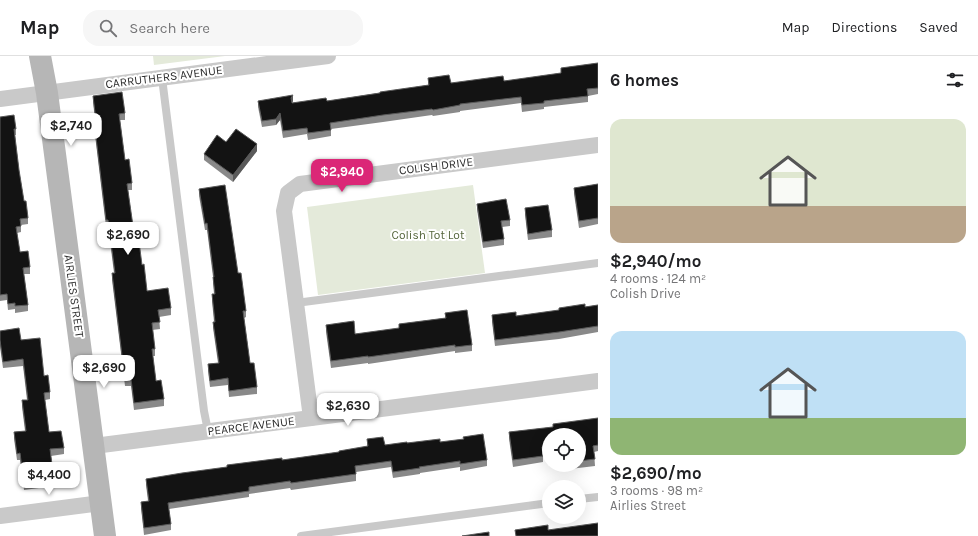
<!DOCTYPE html>
<html lang="en">
<head>
<meta charset="utf-8">
<style>
	:root { --surface:#fff; --page:#f6f6f6; --text:#202124; --muted:#757577; --line:#e0e0e0; --accent:#db2777 }
	body { margin:0; font-family:Karla,sans-serif; background:var(--page); color:var(--text); height:100vh; display:flex; flex-direction:column; font-size:15px; white-space:nowrap }
	* { box-sizing:border-box; margin:0 }
	p { font-size:13px; color:var(--muted) }
	.icon { flex:none; width:22px; height:22px; fill:none; stroke:currentColor; stroke-width:2; stroke-linecap:round; stroke-linejoin:round }
	.map { position:relative; flex:1; overflow:hidden }
	.sheet { display:flex; flex-direction:column; background:var(--surface); width:380px }
	.sheet>* { flex:none }
	.tools { position:absolute; left:542px; top:372px; display:grid; gap:8px }
	.tools a { display:grid; place-items:center; width:44px; height:44px; border-radius:50%; background:var(--surface); box-shadow:0 4px 16px #0002; font-size:20px }
	.price { position:absolute; translate:-50% -34px; padding:0 9px; border-radius:8px; background:#fff; color:#222; font-size:13px; line-height:26px; filter:drop-shadow(0 1px 2px #0008) }
	.price::after { content:''; position:absolute; left:50%; top:24px; width:12px; height:9px; margin-left:-6px; background:inherit; clip-path:polygon(0 0,100% 0,50% 100%) }
	.price.current { background:var(--accent); color:#fff }
	ul { padding:0; list-style:none }
	li { display:grid; align-content:center; gap:8px; height:212px; padding:0 12px }
	li span { display:grid; place-items:center; height:124px; border-radius:12px; color:#555 }
	li>.icon { margin-inline-start:auto }
	span .icon { width:72px; height:72px; fill:#fffc; stroke-width:1 }
	li b { font-size:17px }
	h2 { display:flex; justify-content:space-between; align-items:center; height:48px; padding:0 12px; font-size:17px }
	header { display:flex; align-items:center; gap:24px; box-sizing:border-box; height:56px; padding:0 20px; background:var(--surface); border-bottom:1px solid var(--line) }
	header strong { font-size:19px }
	nav { display:flex; gap:22px; margin-inline-start:auto; font-size:14px }
	.search { width:280px; height:36px; background:var(--page); display:flex; align-items:center; gap:10px; box-sizing:border-box; padding:0 14px; border-radius:16px; color:var(--muted); font-size:15px }
	main { display:flex; flex:1; min-height:0 }
	.map>svg:first-child { display:block }
</style>
</head>
<body>
<header>
<strong>Map</strong>
<div class="search"><svg class="icon" aria-label="search" viewBox="0 0 24 24"><circle cx="10" cy="10" r="6"/><path d="M15 15l6 6"/></svg>Search here</div>
<nav><a>Map</a><a>Directions</a><a>Saved</a></nav>
</header>
<main>
<div class="map">
<svg width="598" height="480" viewBox="0 0 598 480">
	<rect width="100%" height="100%" fill="#fff"/>
	<g fill="#e4eada">
		<path d="M153,0H225L154,9Z"/>
		<path d="M473,129L485,217L318,239L307,151Z"/>
	</g>
	<g fill="none" stroke-linecap="round" stroke-linejoin="round">
		<g stroke="#c9c9c9" stroke-width="8">
			<path d="M162,22L204,355L208,375"/>
			<path d="M296,247L598,207"/>
			<path d="M579,443L598,441"/>
			<path d="M301,480L549,447"/>
		</g>
		<g stroke="#c9c9c9" stroke-width="16">
			<path d="M0,43L328,0"/>
			<path d="M311,362L284,155L288,137L300,128L598,89"/>
			<path d="M94,390L598,325"/>
			<path d="M0,460L101,447"/>
		</g>
		<path stroke="#b6b6b6" stroke-width="22" d="M40,0L47,37L105,480"/>
	</g>
	<g fill="#898989">
		<path d="M598,7V38L588,40V46L544,51V53L522,56L521,47L460,55V56L433,60L432,59L383,66L331,73V80L308,84L307,78L283,82L280,64L276,69L262,71L258,51V45H293L292,47L327,45L428,29V22L451,27L504,25L561,17V12Z"/>
		<path d="M93,40L125,57V64H120L125,104L132,127V134H128L133,170L142,209L147,235L171,252V259L159,261L160,273L152,274L155,293V300H153L156,325L164,343V350L134,354L131,330H125L112,224V217H114L108,170L106,171L95,79V73H96L93,46Z"/>
		<path d="M0,61L16,73V79H15L19,114L24,145L28,162V168L21,169V176L17,177L20,196L30,211V218H24L28,249V255L15,257V253L8,254L7,244L0,245Z"/>
		<path d="M257,95L233,126L204,104V98Z"/>
		<path d="M598,128V168L579,172L574,138V132Z"/>
		<path d="M199,133L238,217L246,255V261L244,262L250,307L257,331V338L229,341L228,329L210,331L208,315V308L218,307L213,272V266H214L212,245V238H214L213,227V221L207,174H205L199,140Z"/>
		<path d="M477,148L510,164V170L502,171L504,183V189L483,192L477,154Z"/>
		<path d="M525,152L552,174V181L528,184L525,159Z"/>
		<path d="M598,249V276L559,283L495,290L492,266V259L516,260Z"/>
		<path d="M445,257L472,289V295L455,297V295L368,308V307L331,312L326,276V269L355,278L399,273V268L445,262Z"/>
		<path d="M0,275L21,284L44,320L50,336V343L45,344L49,376L64,392V398L51,400L54,424V430L24,434L20,404H17L14,383V376L25,375L22,351V344H27L23,310L3,312L0,291Z"/>
		<path d="M598,362V395L594,396L595,410L570,413L569,409H579V379H549V397L543,398V406L513,411L509,383V376L553,371Z"/>
		<path d="M367,383L385,389L440,386L487,404V410L460,415V411L420,417V418L393,422L391,411L356,416V425L291,434L290,432L249,438V441L169,453L171,468V474L144,479L141,452V446L148,445L146,429V423L227,411V409L282,404L339,396L367,391Z"/>
	</g>
	<g fill="#5a5a5a">
		<path d="M293,39V45L291,48V42Z"/>
		<path d="M280,57V64L276,69V63Z"/>
		<path d="M257,88V95L233,126V119Z"/>
	</g>
	<g fill="#131313" stroke="#5a5a5a">
		<path d="M598,7V32L587,33L588,40L544,45V47L522,49L521,41L460,48V49L433,54L432,53L383,59L330,67L331,74L308,77L307,72L283,75L280,57L276,63L262,65L258,45L293,39L291,42L292,47L326,42L327,45L380,37V36L429,29L428,22L449,19L451,27L503,20L504,25L561,17V12Z"/>
		<path d="M122,36L125,57L119,58L125,104L129,103L132,127L127,128L133,170H137L142,209L144,208L147,235L168,232L171,252L158,254L160,266L152,267L155,293H152L156,325L161,324L164,343L134,347L131,323L125,324L112,217H115L108,164H106L95,73H97L93,40Z"/>
		<path d="M14,59L16,73H14L19,114L24,145H26L28,162L20,163L21,170L16,171L20,196L28,195L30,211L23,212L28,249L15,250V247L8,248L7,238L0,239V61Z"/>
		<path d="M236,73L257,88L233,119L204,98L217,79L226,86Z"/>
		<path d="M598,128V162L579,165L574,132Z"/>
		<path d="M225,129L238,217H241L246,255H243L250,307H254L257,331L229,335L228,322L210,325L208,308L219,307L213,266H215L212,238H215L213,221H214L207,167L205,168L199,133Z"/>
		<path d="M506,143L510,164L501,165L504,183L483,186L477,148Z"/>
		<path d="M548,149L552,174L528,178L525,152Z"/>
		<path d="M585,248V251L598,249V270L559,276L495,284L492,259L516,256V260L559,254V252Z"/>
		<path d="M467,254L472,289L455,291V289L368,301V300L331,305L326,269L354,265L355,278L399,272V268L446,262L445,257Z"/>
		<path d="M19,272L21,284L40,282L44,320L48,319L50,336L44,337L49,376L61,375L64,392L50,393L54,424L24,428L20,397L17,398L14,376L26,375L22,344H28L23,303L3,306L0,284V275Z"/>
		<path d="M598,362V389L593,390L595,403L579,405V379H549V390L542,391L543,400L513,404L509,376L553,371V368Z"/>
		<path d="M483,378L487,404L460,408V405L419,411L420,412L393,416L391,405L355,410L356,418L291,427L290,425L249,431V435L168,447L171,468L144,472L141,446L149,445L146,423L182,417L227,411V409L282,402V404L339,396V395L368,390L367,383L383,381L385,389L407,386V387L440,383V386L464,383L463,381Z"/>
		<path d="M598,467V480H516L515,474L548,469V474Z"/>
		<path d="M489,476V480H462Z"/>
	</g>
	<g text-anchor="middle" dominant-baseline="central" stroke-width="4" stroke-linejoin="round" paint-order="stroke">
		<g font-size="12" fill="#2c2c2c" stroke="#fff">
			<text transform="translate(164 21) rotate(-7)">CARRUTHERS AVENUE</text>
			<text transform="translate(436 110) rotate(-7)">COLISH DRIVE</text>
			<text transform="translate(74 240) rotate(82)">AIRLIES STREET</text>
			<text transform="translate(251 370) rotate(-7)">PEARCE AVENUE</text>
		</g>
		<g font-size="12" fill="#55663c" stroke="#fff">
			<text x="428" y="179">Colish Tot Lot</text>
		</g>
	</g>
</svg>
<div class="tools">
<a><svg class="icon" aria-label="locate" viewBox="0 0 24 24"><circle cx="12" cy="12" r="6"/><path d="M12 2v4M12 18v4M2 12h4M18 12h4"/></svg></a>
<a><svg class="icon" aria-label="layers" viewBox="0 0 24 24"><path d="M12 4l9 5-9 5-9-5zM3 14l9 5 9-5"/></svg></a>
</div>
<b class="price" style="left:71px;top:91px">$2,740</b>
<b class="price current" style="left:342px;top:137px">$2,940</b>
<b class="price" style="left:128px;top:200px">$2,690</b>
<b class="price" style="left:104px;top:333px">$2,690</b>
<b class="price" style="left:348px;top:371px">$2,630</b>
<b class="price" style="left:49px;top:440px">$4,400</b>
</div>
<section class="sheet">
<h2>6 homes<svg class="icon" aria-label="filters" viewBox="0 0 24 24"><path d="M4 7h16M4 17h16"/><circle cx="9" cy="7" r="2"/><circle cx="15" cy="17" r="2"/></svg></h2>
<ul>
<li><span style="background:linear-gradient(#dfe7d0 70%,#b9a48a 0)"><svg class="icon" aria-label="home" viewBox="0 0 24 24"><path d="M3 11l9-7 9 7M6 9v11h12V9"/></svg></span><div><b>$2,940/mo</b><p>4 rooms · 124 m²</p><p>Colish Drive</p></div></li>
<li><span style="background:linear-gradient(#bfe0f5 70%,#8fb573 0)"><svg class="icon" aria-label="home" viewBox="0 0 24 24"><path d="M3 11l9-7 9 7M6 9v11h12V9"/></svg></span><div><b>$2,690/mo</b><p>3 rooms · 98 m²</p><p>Airlies Street</p></div></li>
</ul>
</section>
</main>
</body>
</html>
